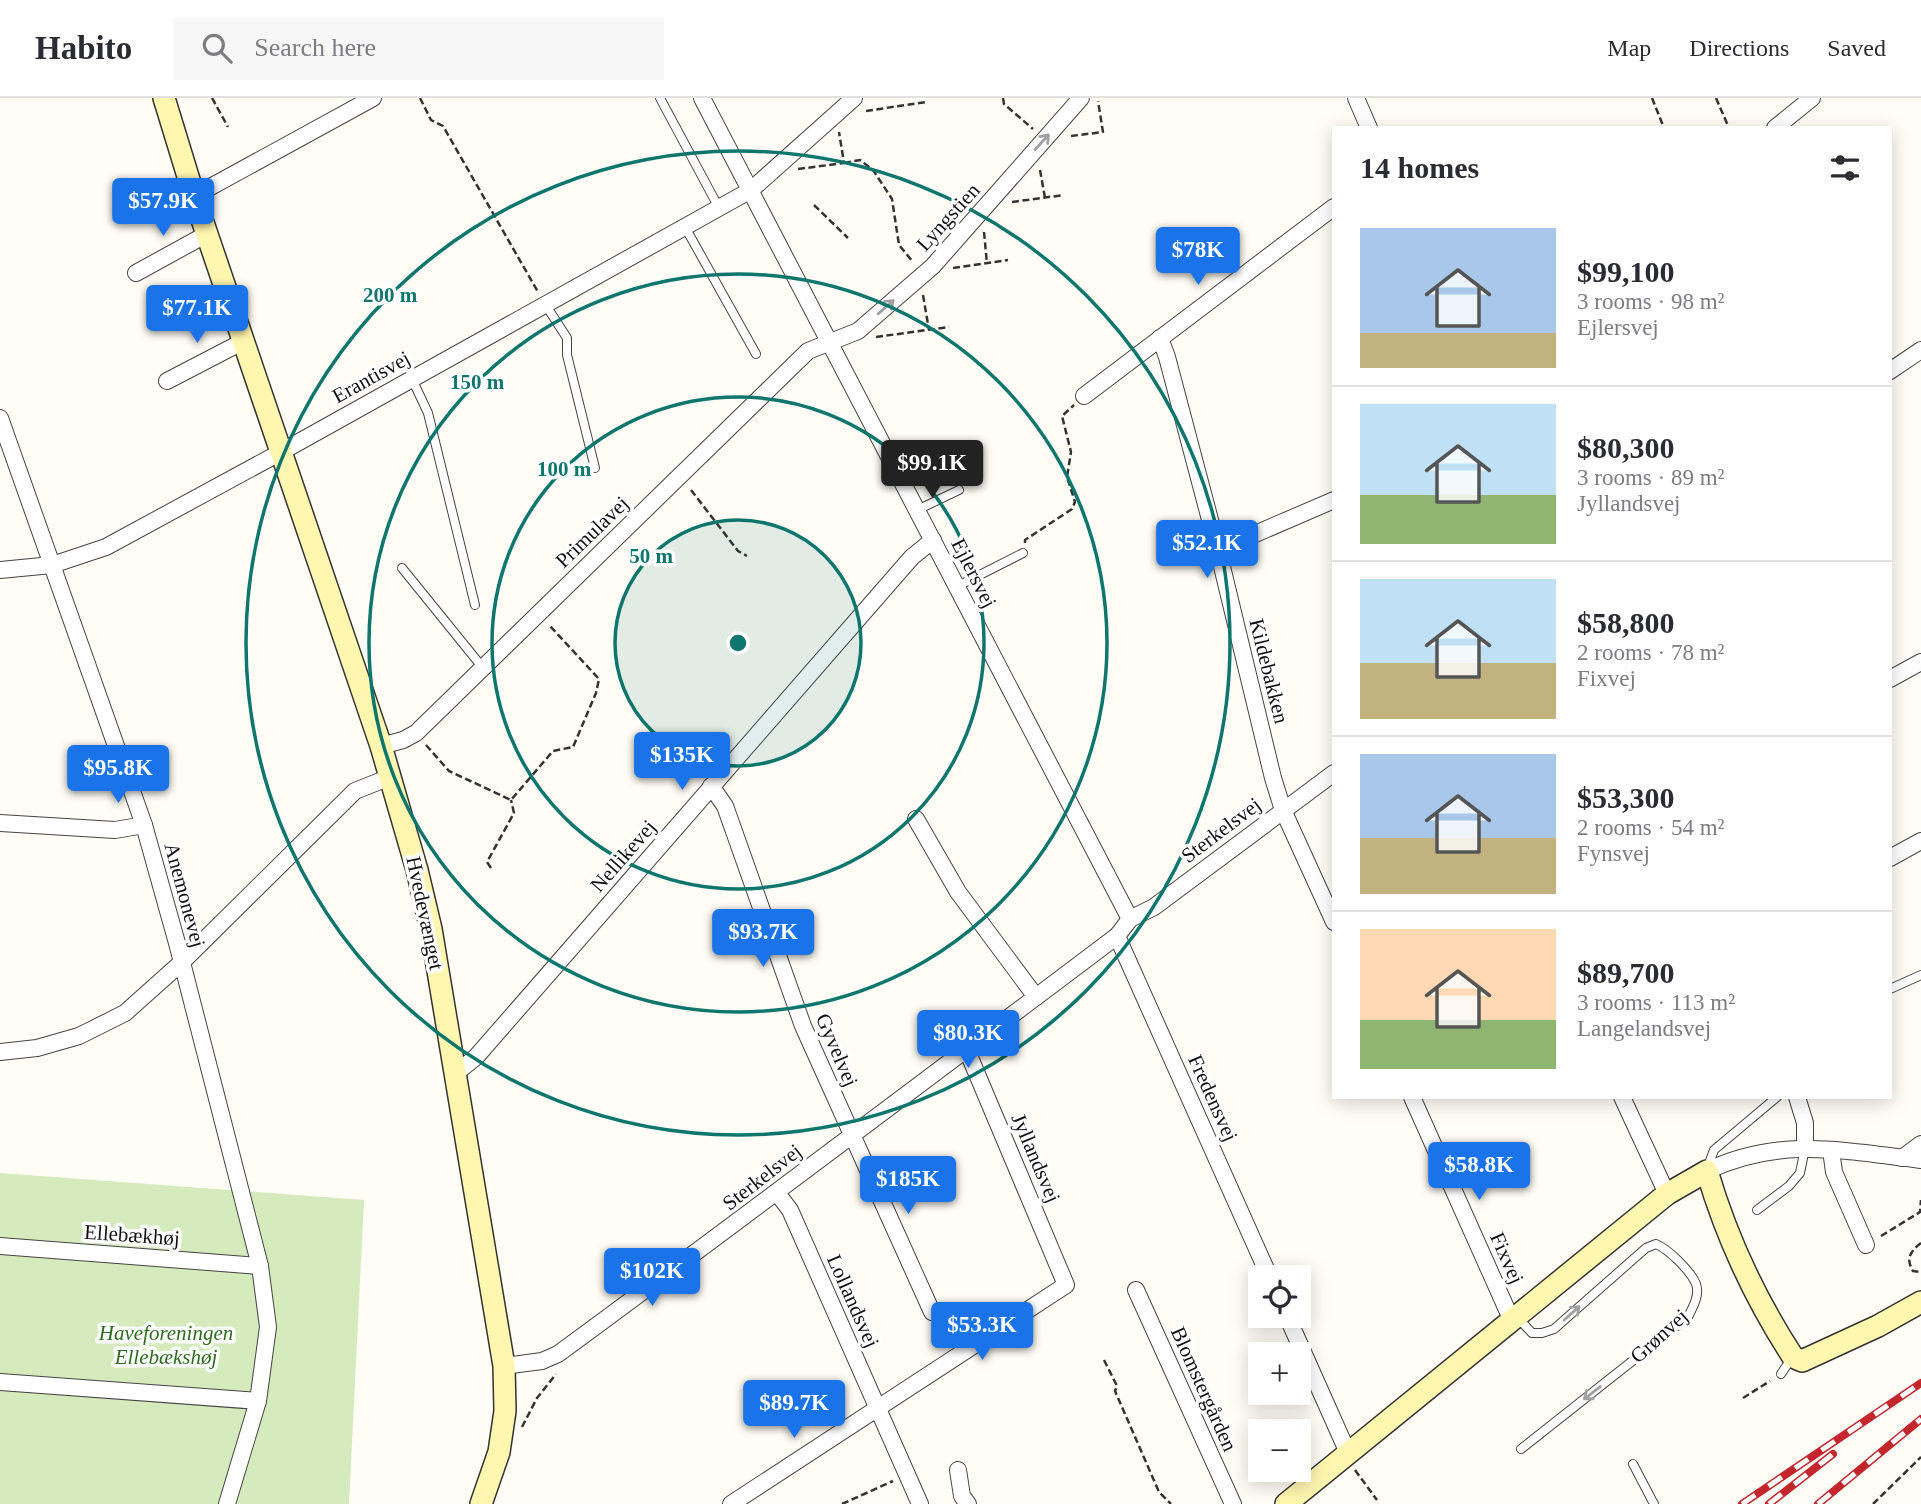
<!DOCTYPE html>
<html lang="en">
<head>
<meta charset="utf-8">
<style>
	:root { --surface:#fff; --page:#f7f7f7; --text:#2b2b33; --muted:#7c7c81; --line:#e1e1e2; --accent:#1a73e8 }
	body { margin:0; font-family:"Times New Roman",serif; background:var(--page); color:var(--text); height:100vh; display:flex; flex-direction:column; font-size:26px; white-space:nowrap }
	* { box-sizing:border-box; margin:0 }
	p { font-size:23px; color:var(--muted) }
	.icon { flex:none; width:38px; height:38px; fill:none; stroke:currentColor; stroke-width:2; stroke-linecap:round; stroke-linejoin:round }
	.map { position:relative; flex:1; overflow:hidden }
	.panel { position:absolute; left:1332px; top:28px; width:560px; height:973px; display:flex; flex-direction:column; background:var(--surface); border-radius:0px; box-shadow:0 4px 18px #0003 }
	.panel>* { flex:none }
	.controls { position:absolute; left:1248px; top:1167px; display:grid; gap:14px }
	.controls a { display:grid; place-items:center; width:63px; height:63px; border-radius:0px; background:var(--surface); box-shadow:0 4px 18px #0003; font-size:35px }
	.price { position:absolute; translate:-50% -60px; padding:0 16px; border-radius:7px; background:var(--accent); color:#fff; font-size:23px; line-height:46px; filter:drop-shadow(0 2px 4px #0008) }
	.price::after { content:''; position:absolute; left:50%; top:42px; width:21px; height:16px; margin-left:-10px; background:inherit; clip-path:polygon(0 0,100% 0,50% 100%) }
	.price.selected { background:#222; color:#fff }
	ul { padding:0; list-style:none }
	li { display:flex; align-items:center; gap:21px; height:175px; padding:0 28px }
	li+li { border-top:2px solid var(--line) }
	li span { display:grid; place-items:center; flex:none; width:196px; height:140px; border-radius:0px; color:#555 }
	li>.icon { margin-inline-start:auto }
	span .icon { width:84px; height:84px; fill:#fffc; stroke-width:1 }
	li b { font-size:30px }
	h2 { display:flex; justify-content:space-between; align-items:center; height:84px; padding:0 28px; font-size:30px }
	header { display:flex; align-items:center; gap:42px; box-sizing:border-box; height:98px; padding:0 35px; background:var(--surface); border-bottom:2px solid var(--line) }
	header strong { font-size:33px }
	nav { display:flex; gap:38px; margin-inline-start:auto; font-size:24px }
	.search { width:490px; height:63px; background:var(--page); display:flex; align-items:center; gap:18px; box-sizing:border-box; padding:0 24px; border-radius:0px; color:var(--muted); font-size:26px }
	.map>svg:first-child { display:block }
</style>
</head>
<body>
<header>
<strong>Habito</strong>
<div class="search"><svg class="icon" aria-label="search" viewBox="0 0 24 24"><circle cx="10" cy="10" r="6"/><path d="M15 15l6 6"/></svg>Search here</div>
<nav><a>Map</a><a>Directions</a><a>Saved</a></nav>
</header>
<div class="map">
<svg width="1921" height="1406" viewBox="0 0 1921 1406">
	<rect width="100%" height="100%" fill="#fffdf5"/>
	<path fill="#d5ebbd" d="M0,1075L364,1102L349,1406H0Z"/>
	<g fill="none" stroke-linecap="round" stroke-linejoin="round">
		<defs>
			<g id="lane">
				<path d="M660,0L719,110"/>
				<path d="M685,129L756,256"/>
				<path d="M545,206L567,240V257L595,370"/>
				<path d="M412,281L428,315L475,507"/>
				<path d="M917,412L959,392"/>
				<path d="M402,470L483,570"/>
				<path d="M956,489L1023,455"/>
				<path d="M1890,891L1921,877"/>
				<path d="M1707,1071L1714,1052L1777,999"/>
				<path d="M1757,1112L1789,1088L1800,1075L1805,1050"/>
				<path d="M1517,1219L1532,1235H1542L1554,1231L1646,1150L1656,1146C1668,1151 1691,1173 1696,1186C1700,1197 1693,1209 1688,1219L1521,1351"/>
				<path d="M1781,1276L1791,1261"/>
				<path d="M1633,1366L1654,1406"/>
			</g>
			<g id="street">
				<path d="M702,0L1130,821"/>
				<path d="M1356,0L1369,30"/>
				<path d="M1775,30L1812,0"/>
				<path d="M194,98L373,0"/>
				<path d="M136,175L207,136"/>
				<path d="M1160,240L1167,259L1218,452L1273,680L1283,712L1334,824"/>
				<path d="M1890,273L1921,252"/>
				<path d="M167,283L244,243"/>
				<path d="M1084,298L1334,109"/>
				<path d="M0,320L144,727L177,845L260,1168L268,1229L258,1303L227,1406"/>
				<path d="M1218,452L1334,402"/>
				<path d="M0,472L52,467L106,449L281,354L751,92L854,0"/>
				<path d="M1890,581L1921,564"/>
				<path d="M381,648L403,642L416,635L808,253L858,233L933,168L1081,0"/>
				<path d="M711,688L725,708L803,928L932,1214"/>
				<path d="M916,721L958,794L1036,899"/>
				<path d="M0,725L115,732L144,727"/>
				<path d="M1890,760L1921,743"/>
				<path d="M1117,838L1270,1180"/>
				<path d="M0,954L37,950L79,938L125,915L182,864L355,693L390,679"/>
				<path d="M456,975L476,959L912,459L933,442"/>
				<path d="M1412,999L1512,1223"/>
				<path d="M1622,999L1667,1096"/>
				<path d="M1797,999L1805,1025V1050"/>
				<path d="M1831,1052L1834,1074L1866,1147"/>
				<path d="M1902,1060L1921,1046"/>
				<path d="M1707,1073C1779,1038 1845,1053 1921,1062"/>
				<path d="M777,1095L790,1112L920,1406"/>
				<path d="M0,1148L260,1168"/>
				<path d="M1136,1192L1233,1406"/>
				<path d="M1287,1218L1348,1355"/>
				<path d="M504,1268L542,1263L558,1256C746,1118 931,978 1117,838L1130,821L1154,809L1334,675"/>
				<path d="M0,1284L258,1303"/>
				<path d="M958,1372L962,1398L968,1406"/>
				<path d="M731,1406L1066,1187L966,950"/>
			</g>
			<g id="secondary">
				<path d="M164,0L194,98L381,648L417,772L431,831L504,1268L505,1313L499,1354L481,1406"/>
				<path d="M1286,1406L1667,1096L1707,1073C1726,1138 1756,1202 1793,1259L1802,1263L1878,1228L1921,1204"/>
			</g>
		</defs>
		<use href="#lane" stroke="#444" stroke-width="10"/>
		<use href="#street" stroke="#444" stroke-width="18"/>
		<use href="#secondary" stroke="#333" stroke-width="24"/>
		<g stroke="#333" stroke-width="2.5" stroke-dasharray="7 3.5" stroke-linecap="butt">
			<path d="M212,0L228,29"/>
			<path d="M420,0L431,22L443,28L538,194"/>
			<path d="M1003,0L1004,6L1033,31"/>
			<path d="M1652,0L1664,30"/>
			<path d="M1716,0L1729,30"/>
			<path d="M866,13L926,4"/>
			<path d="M1071,38L1103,34L1098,3"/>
			<path d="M844,65L860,62L873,72L892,101L899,147L913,164"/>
			<path d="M798,71L844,65L839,34"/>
			<path d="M1040,72L1045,100"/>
			<path d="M1012,104L1064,97"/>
			<path d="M814,107L848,140"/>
			<path d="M984,134L987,166"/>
			<path d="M953,170L1008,162"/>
			<path d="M923,197L929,232"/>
			<path d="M876,239L949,229"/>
			<path d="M691,392L738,453L747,458"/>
			<path d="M1025,445V442L1072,411L1075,404L1067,379L1071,354L1062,318L1074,307"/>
			<path d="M426,647L449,673L511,702L553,653L573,649L596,595L599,581L550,528"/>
			<path d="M491,770L487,764L514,715L511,702"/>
			<path d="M1881,1138L1920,1114L1921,1102"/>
			<path d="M1921,1145C1911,1153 1905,1160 1913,1173L1921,1174"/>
			<path d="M1104,1262L1117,1288L1115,1293L1159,1394L1171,1406"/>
			<path d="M1743,1300L1770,1283"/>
			<path d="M522,1329L537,1300L556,1276"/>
			<path d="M1355,1372L1377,1402"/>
			<path d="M842,1406L893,1383"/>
			<path d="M1873,1406L1921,1359"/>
		</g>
		<use href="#lane" stroke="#fff" stroke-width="8"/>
		<use href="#street" stroke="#fff" stroke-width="16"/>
		<use href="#secondary" stroke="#fff6b0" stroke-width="21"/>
		<defs>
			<g id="rail">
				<path d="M1742,1406L1921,1285"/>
				<path d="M1769,1406L1833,1356"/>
				<path d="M1818,1406L1921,1321"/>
			</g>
		</defs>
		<use href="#rail" stroke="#c4262e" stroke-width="8"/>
		<use href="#rail" stroke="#fff" stroke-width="5" stroke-dasharray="16" stroke-linecap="butt"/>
	</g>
	<defs><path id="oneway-shaft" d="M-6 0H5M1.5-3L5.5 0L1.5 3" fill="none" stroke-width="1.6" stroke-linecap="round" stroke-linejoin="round" transform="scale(1.75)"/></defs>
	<g stroke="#a0a0a0">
		<use href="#oneway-shaft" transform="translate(1042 44) rotate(-48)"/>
		<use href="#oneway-shaft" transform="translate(886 209) rotate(-41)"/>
		<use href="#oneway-shaft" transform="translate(1572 1215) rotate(-42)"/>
		<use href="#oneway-shaft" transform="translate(1592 1295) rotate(142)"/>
	</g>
	<circle cx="738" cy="545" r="123" fill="#0f766e" fill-opacity=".12"/>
	<g fill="none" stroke="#0f766e" stroke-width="3.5">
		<circle cx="738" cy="545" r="123"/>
		<circle cx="738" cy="545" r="246"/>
		<circle cx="738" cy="545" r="369"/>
		<circle cx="738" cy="545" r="492"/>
	</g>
	<g text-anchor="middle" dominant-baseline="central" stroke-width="7" stroke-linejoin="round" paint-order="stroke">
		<g font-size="21" fill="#111" stroke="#fff">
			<text transform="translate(948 119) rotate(-48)">Lyngstien</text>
			<text transform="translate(371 279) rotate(-29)">Erantisvej</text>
			<text transform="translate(592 434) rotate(-44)">Primulavej</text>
			<text transform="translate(974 475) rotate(63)">Ejlersvej</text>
			<text transform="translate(1269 573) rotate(76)">Kildebakken</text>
			<text transform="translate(1221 732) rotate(-37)">Sterkelsvej</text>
			<text transform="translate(623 758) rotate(-49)">Nellikevej</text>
			<text transform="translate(185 797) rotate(75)">Anemonevej</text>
			<text transform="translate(425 815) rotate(78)">Hvedevænget</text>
			<text transform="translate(837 952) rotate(67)">Gyvelvej</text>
			<text transform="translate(1213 1000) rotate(66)">Fredensvej</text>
			<text transform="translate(1036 1060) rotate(67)">Jyllandsvej</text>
			<text transform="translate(762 1079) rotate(-38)">Sterkelsvej</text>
			<text transform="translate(132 1137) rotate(4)">Ellebækhøj</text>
			<text transform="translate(1507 1160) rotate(66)">Fixvej</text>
			<text transform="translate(853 1203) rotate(66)">Lollandsvej</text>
			<text transform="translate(1659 1238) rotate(-42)">Grønvej</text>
			<text transform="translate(1204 1291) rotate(66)">Blomstergården</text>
		</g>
		<g font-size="21" font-style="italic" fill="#2f6b1f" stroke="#fff">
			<text x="166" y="1235">Haveforeningen<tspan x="166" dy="24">Ellebækshøj</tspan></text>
		</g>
	</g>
	<circle cx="738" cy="545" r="10" fill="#0f766e" stroke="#fff" stroke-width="3.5"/>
	<g font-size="21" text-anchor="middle" font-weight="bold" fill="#0f766e" stroke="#fff" stroke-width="7" stroke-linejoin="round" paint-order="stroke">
		<text x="390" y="204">200 m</text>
		<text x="477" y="291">150 m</text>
		<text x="564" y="378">100 m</text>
		<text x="651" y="465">50 m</text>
	</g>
</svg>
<div class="controls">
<a><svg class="icon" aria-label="locate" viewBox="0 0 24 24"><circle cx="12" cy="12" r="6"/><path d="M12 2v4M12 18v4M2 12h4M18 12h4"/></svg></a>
<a>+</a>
<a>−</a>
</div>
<b class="price" style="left:163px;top:140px">$57.9K</b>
<b class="price" style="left:1198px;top:189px">$78K</b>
<b class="price" style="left:197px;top:247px">$77.1K</b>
<b class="price selected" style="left:932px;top:402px">$99.1K</b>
<b class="price" style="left:1207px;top:482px">$52.1K</b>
<b class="price" style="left:682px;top:694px">$135K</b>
<b class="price" style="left:118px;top:707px">$95.8K</b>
<b class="price" style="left:763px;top:871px">$93.7K</b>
<b class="price" style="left:968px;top:972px">$80.3K</b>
<b class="price" style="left:1479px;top:1104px">$58.8K</b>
<b class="price" style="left:908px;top:1118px">$185K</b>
<b class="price" style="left:652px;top:1210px">$102K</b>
<b class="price" style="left:982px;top:1264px">$53.3K</b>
<b class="price" style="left:794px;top:1342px">$89.7K</b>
<section class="panel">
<h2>14 homes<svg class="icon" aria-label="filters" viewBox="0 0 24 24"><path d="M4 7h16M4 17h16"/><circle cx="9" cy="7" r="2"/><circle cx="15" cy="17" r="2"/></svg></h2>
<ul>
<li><span style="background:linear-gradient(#a9c7e8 75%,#c2b280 0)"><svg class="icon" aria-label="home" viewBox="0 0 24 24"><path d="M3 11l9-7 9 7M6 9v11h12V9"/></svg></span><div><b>$99,100</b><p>3 rooms · 98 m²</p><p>Ejlersvej</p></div></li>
<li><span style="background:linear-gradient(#bfe0f5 65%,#8fb573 0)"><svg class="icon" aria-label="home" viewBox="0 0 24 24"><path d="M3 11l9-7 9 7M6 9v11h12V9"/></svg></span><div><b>$80,300</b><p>3 rooms · 89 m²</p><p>Jyllandsvej</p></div></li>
<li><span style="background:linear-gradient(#bfe0f5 60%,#c2b280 0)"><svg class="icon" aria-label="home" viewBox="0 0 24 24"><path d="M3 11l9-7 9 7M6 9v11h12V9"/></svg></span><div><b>$58,800</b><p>2 rooms · 78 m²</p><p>Fixvej</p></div></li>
<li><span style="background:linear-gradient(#a9c7e8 60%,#c2b280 0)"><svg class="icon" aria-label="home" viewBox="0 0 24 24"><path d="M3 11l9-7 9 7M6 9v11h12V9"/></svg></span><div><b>$53,300</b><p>2 rooms · 54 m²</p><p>Fynsvej</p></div></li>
<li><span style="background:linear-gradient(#ffd9b3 65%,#8fb573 0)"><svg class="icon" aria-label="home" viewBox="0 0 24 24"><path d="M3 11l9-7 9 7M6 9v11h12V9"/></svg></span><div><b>$89,700</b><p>3 rooms · 113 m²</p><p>Langelandsvej</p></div></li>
</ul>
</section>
</div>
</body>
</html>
